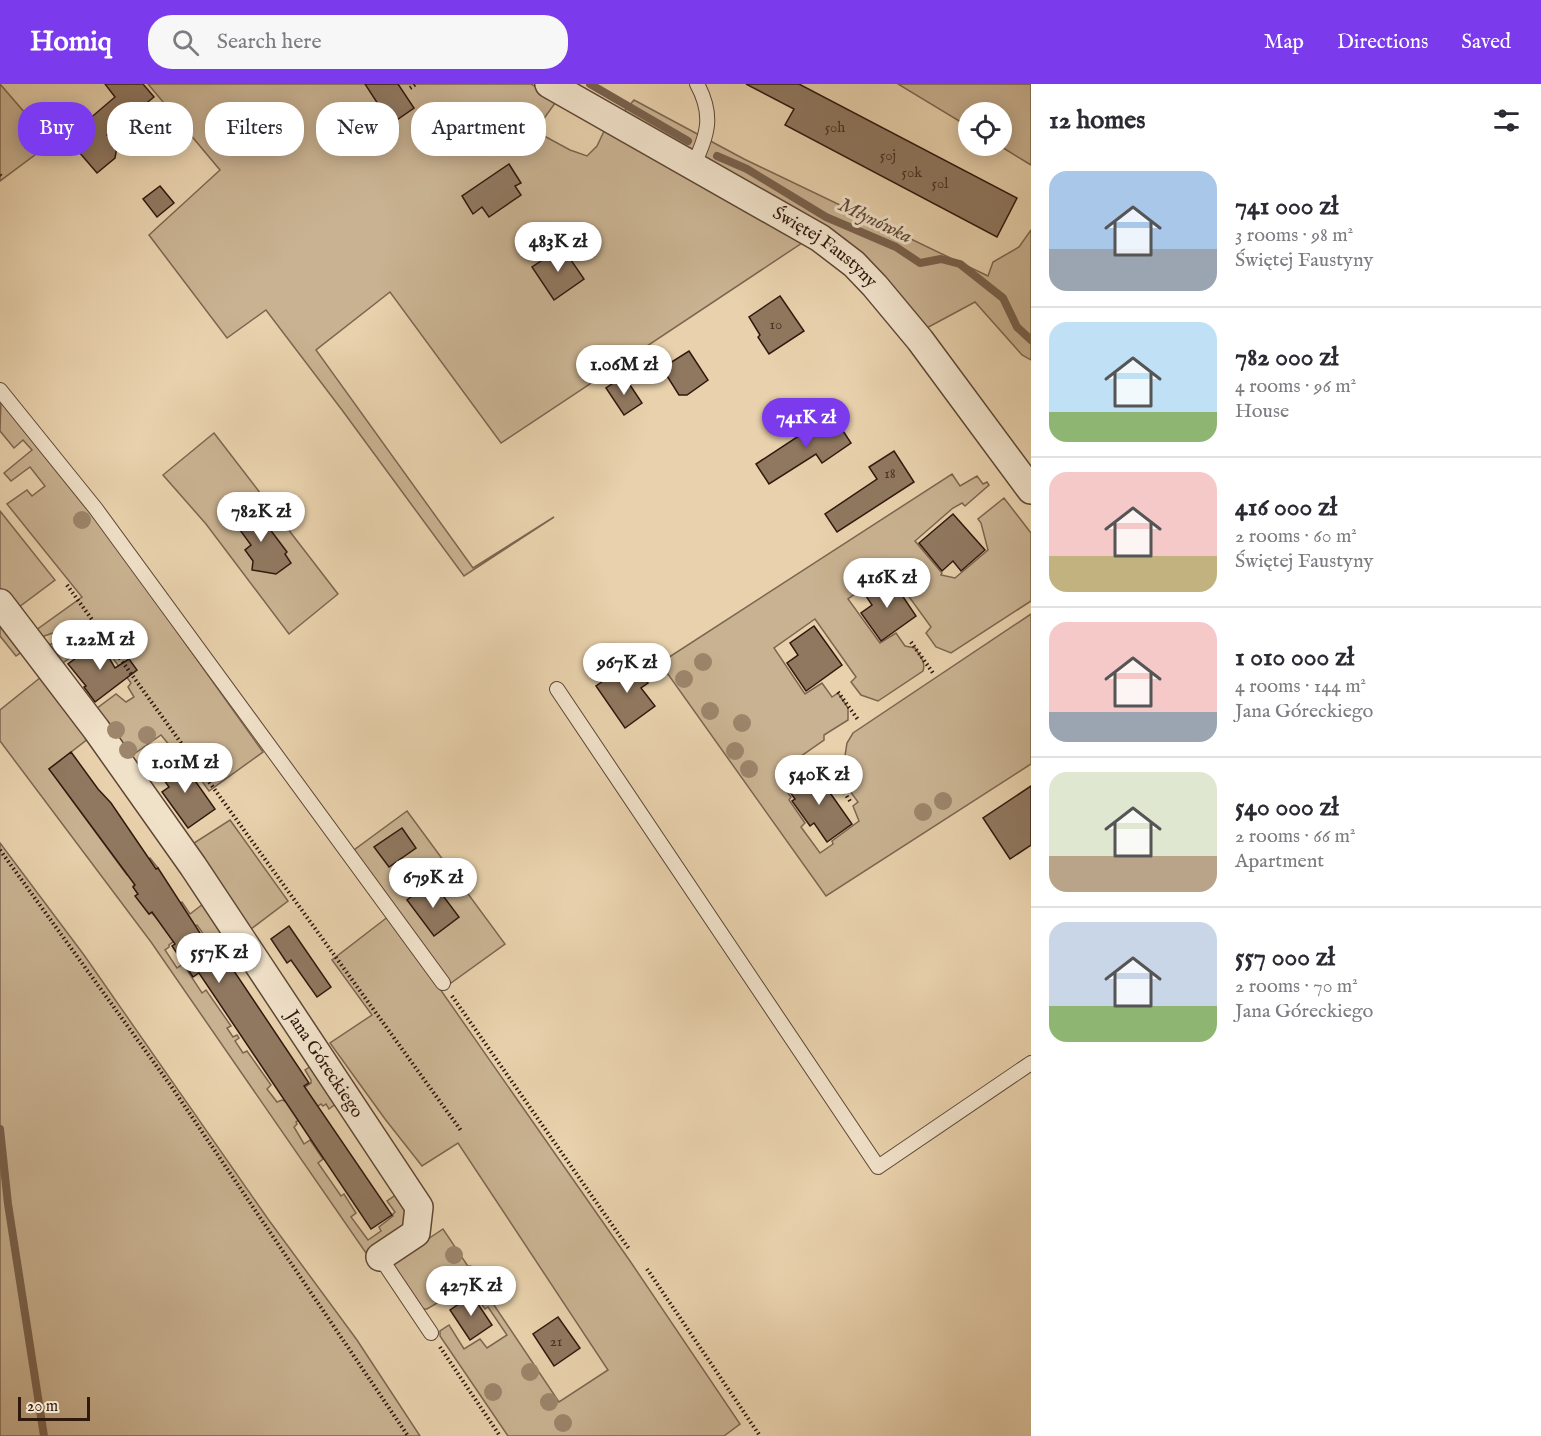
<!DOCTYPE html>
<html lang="en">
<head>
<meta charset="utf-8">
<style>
	:root { --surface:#fff; --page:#f7f7f7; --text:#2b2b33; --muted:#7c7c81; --line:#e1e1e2; --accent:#7c3aed }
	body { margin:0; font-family:"IM FELL English",serif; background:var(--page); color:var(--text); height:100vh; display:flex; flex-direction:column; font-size:22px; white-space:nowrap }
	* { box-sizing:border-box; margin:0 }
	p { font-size:20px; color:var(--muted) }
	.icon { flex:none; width:33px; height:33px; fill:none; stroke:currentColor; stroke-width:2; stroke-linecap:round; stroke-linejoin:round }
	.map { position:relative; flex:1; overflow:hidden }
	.panel { display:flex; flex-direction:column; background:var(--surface); width:510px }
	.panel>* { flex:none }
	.hud { position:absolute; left:18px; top:18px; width:570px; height:54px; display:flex; gap:12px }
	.buttons { position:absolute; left:958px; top:18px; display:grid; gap:12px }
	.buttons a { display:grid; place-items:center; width:54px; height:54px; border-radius:50%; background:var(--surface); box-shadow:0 3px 15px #0003; font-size:30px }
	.scale { position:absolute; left:18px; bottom:15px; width:72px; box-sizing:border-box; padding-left:6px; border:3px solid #30180d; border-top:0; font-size:16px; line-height:21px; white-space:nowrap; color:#30180d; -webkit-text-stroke:4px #f0e1c9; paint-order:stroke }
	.price { position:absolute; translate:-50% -51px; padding:0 14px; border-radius:21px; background:#fff; color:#222; font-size:20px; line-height:39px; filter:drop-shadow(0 2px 3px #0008) }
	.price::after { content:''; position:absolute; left:50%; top:36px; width:18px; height:14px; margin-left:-9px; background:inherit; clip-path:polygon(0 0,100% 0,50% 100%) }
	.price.active { background:var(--accent); color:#fff }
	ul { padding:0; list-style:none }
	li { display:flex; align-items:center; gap:18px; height:150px; padding:0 18px }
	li+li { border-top:2px solid var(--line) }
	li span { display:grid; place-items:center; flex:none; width:168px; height:120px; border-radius:18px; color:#555 }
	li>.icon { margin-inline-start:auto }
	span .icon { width:72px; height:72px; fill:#fffc; stroke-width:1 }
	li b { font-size:26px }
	h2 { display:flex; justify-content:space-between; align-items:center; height:72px; padding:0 18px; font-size:26px }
	.tag { padding:0 21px; border-radius:24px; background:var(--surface); box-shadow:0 3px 15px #0003; font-size:21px; line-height:54px }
	.tag.active { background:var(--accent); color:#fff }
	header { display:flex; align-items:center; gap:36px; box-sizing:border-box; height:84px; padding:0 30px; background:var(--accent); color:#fff }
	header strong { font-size:28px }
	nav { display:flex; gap:33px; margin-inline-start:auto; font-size:21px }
	.search { width:420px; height:54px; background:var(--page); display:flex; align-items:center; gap:15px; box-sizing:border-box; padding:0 21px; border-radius:24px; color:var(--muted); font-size:22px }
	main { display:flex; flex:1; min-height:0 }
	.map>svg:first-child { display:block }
</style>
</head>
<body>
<header>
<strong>Homiq</strong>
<div class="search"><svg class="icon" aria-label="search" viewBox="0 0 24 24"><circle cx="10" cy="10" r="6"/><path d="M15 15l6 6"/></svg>Search here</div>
<nav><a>Map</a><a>Directions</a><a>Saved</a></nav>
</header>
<main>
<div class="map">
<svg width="1031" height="1352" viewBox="0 0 1031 1352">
	<rect width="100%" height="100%" fill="#e8d1ac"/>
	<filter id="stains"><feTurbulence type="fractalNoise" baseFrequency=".00333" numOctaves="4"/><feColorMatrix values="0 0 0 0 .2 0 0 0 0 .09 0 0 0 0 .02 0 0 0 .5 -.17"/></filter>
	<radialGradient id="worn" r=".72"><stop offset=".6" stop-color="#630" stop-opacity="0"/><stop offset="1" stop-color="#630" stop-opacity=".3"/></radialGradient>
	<g fill="#c9b291" stroke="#7c654f" stroke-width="1.5">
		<path d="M0,0L51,59L0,97Z"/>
		<path d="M148,0H531L558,15L535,47L570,66L587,72L597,62L606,43L805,157L501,359L390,208L316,266L473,484L554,433L464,492L342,326L266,226L227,254L149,151L220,86Z"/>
		<path d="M898,0H1031V81L1000,62H1002V28H969V43Z"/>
		<path d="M634,16L744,75L988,192L993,178L1019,163L1031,146V276L1022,271L975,218L923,246L883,198L621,31Z"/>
		<path d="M1,316L110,454L263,668L209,707L180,667L176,669L161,651L127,675L92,628L116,610L126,618L134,613L128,603L131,599L88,540L79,546H61L36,555L32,549L82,513L7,420L27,406L32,412L45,402L30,383L11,397L4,389L32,366L23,356L14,364L0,347Z"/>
		<path d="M214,349L338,510L289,550L206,440L163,391Z"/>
		<path d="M952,390L960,402L977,392L983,400L987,398L989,401L965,422L962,419L953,424L915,457L942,489L941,491L955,494L988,466L981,439L978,435L1004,414L1031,449V517L951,569L936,563L926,549L931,543L889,485L848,515L880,559L896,549L905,562L915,564C920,572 926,578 923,587L878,617L861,611L851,598L856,593L815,535L774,564L805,610L822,599L832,613L838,609L848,624V636L824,651V656L784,684L789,692L807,681L808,683L783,702L791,713L789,716L805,739L801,743L820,769L833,760L832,757L859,737L853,722L858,718L847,703L839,682L844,678L847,659L853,649L1031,530V680L826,812L660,579Z"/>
		<path d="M0,427L55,496L15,526L0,508Z"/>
		<path d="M0,531L26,565L16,572L0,552Z"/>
		<path d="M61,555H72L81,566L57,583L43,564Z"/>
		<path d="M46,589L93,651L49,685L127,791L150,774L158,784L133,802L138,810L136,812L149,830L152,829L158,836L182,818L190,830L203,820L227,855L214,865L197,841L169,861V863L165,866L177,884L183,880L202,909L206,906L231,942L227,944L233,953L237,951L239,954L235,957L243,969L247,967L271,1001L267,1005L277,1018L282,1016L284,1017L311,999V996L305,986L314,980L337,1019L329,1025L326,1020L323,1022L321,1020L296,1038L297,1040L294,1043L304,1060L310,1056L323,1075L318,1079L341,1112L344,1110L356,1129L351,1133L368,1156L381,1147L379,1143L393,1132L392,1131L395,1128L387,1117L400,1108L408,1119L404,1143L366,1169L151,858L0,657V626Z"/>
		<path d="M407,727L505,860L451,899L354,766Z"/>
		<path d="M230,736L288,817L251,845L191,761Z"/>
		<path d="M0,759L84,871L268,1135L357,1256L420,1352H0Z"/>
		<path d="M389,832L630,1177L740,1340L724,1352H508L440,1252V1247L449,1241L464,1265L480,1255L487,1264L507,1251L488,1223L485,1225L465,1197L438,1214L439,1218L427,1225H423L392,1179L443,1145L559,1318L608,1286L458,1059L422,1082L385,1035L330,959L372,931L332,876Z"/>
	</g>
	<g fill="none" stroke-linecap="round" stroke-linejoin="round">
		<g stroke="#79614c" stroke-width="8">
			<path d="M590,0L688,57"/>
			<path d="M717,72L747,85L826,133L896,163L920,179L941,175L960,180L1003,214L1017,243L1031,256"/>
			<path d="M0,1045L8,1120L44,1352"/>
		</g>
	</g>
	<g fill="#907860" stroke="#30180d" stroke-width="1.5">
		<path d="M105,0H143L154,13L107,51L117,63L115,74L97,89L67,54L115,13Z"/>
		<path d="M365,0H398L414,24L391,40Z"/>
		<path d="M746,0H799L1017,114L997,153L785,41L794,25Z"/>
		<path d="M509,80L521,99L515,102L521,111L489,133L482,123L473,130L462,112Z"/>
		<path d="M160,102L174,119L157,133L143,115Z"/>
		<path d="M562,163L584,195L554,216L532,183Z"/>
		<path d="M780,212L804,247L769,270L758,253L760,251L749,233Z"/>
		<path d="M689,267L708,296L687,311H679L662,284Z"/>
		<path d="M624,292L642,319L624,331L606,304Z"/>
		<path d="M832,330L851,359L822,379L816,370L769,400L756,380Z"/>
		<path d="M894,367L914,398L837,448L825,430L877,395L869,383Z"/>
		<path d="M251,420L287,468L285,470L291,479L276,490L252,486L253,477L245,466L251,461L232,435Z"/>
		<path d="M953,430L985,466L961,487L953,477L942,487L919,459Z"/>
		<path d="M889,492L916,532L881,557L861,529L872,521L864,509Z"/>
		<path d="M814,542L842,581L806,607L787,579L798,571L790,559Z"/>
		<path d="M99,557L115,584L129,575L137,586L95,618L84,603L86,602L68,580Z"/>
		<path d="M632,577L648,599L641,604L655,622L625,644L596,602Z"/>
		<path d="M71,668L98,705L111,719L156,785L158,784L218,877L224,872L309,999L304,1002L392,1131L371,1145L199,889L193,893L172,862L175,860L152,828L149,830L135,812L138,810L133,803L135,801L49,685Z"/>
		<path d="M179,674L215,725L188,744L162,708L169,703L159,689Z"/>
		<path d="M811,686L819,698L821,696L852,740L827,758L814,739L810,742L792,717L795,715L787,704Z"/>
		<path d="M1031,702V761L1010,775L983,734Z"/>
		<path d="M402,744L416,764L389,783L374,763Z"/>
		<path d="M432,797L459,833L434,852L407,816Z"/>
		<path d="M289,842L331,903L317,913L291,876L287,879L271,855Z"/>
		<path d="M472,1211L492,1241L470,1256L450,1226Z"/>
		<path d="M558,1233L580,1264L554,1282L533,1250Z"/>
	</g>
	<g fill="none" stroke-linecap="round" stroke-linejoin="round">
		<defs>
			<g id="lane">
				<path d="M693,82C708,51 714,31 697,0"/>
				<path d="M0,306L96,425L443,899"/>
				<path d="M557,605L878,1083L1031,979"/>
				<path d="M380,1173L431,1249"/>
			</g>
			<g id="street">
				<path id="s1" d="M549,0L820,154L854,180L875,202L920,256L1031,406"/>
				<path id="s2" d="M0,519L96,645L193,782L419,1123L416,1149L380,1173"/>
			</g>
		</defs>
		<use href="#lane" stroke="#5e4635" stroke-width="16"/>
		<use href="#street" stroke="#5e4635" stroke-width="30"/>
		<g stroke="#30180d" stroke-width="4" stroke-dasharray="1.5 3" stroke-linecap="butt">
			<path d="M410,4L416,0"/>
			<path d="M0,91L3,94"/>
			<path d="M67,501L462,1048"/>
			<path d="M911,558L933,589"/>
			<path d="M838,608L859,637"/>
			<path d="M835,683L842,705L850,717"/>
			<path d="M0,766L171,1002L408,1352"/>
			<path d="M452,912L629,1165"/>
			<path d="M647,1185L760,1352"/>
			<path d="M440,1263L500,1352"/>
		</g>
		<use href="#lane" stroke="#f0e1c9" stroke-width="14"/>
		<use href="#street" stroke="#f0e1c9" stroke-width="27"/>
	</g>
	<g fill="#9c856b">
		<circle cx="82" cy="436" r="9"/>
		<circle cx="703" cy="578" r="9"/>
		<circle cx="684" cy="595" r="9"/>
		<circle cx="710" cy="627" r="9"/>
		<circle cx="742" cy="639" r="9"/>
		<circle cx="116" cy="646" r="9"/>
		<circle cx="147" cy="651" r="9"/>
		<circle cx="128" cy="666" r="9"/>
		<circle cx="735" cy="667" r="9"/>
		<circle cx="749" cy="685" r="9"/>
		<circle cx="943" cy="717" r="9"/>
		<circle cx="923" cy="728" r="9"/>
		<circle cx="454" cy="1171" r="9"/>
		<circle cx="469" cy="1190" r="9"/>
		<circle cx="483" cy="1211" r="9"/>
		<circle cx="530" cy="1288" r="9"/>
		<circle cx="493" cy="1308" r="9"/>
		<circle cx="549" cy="1318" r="9"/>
		<circle cx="563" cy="1339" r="9"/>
	</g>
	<g text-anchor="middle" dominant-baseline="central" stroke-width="6" stroke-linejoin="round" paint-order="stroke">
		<g font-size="15" fill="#483022">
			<text x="835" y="43">50h</text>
			<text x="888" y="71">50j</text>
			<text x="912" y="88">50k</text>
			<text x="940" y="99">50l</text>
			<text x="776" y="240">10</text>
			<text x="890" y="389">18</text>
			<text x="556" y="1257">21</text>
		</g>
		<g font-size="18" fill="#30180d" stroke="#f0e1c9">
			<text stroke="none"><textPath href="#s1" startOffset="321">Świętej Faustyny</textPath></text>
			<text stroke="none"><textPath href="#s2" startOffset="564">Jana Góreckiego</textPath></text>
		</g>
		<g font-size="20" font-style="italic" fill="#604937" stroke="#f0e1c9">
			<text transform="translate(875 137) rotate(26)">Młynówka</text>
		</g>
	</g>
	<rect width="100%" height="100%" filter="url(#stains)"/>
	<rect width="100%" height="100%" fill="url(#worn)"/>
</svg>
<div class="buttons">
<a><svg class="icon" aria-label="locate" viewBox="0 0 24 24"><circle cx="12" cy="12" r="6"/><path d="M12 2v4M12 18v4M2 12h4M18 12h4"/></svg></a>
</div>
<div class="scale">20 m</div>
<b class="price" style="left:558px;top:189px">483K zł</b>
<b class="price" style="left:624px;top:312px">1.06M zł</b>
<b class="price active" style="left:806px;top:365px">741K zł</b>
<b class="price" style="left:261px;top:459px">782K zł</b>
<b class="price" style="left:887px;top:525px">416K zł</b>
<b class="price" style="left:100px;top:587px">1.22M zł</b>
<b class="price" style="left:627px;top:610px">967K zł</b>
<b class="price" style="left:185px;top:710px">1.01M zł</b>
<b class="price" style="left:819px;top:722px">540K zł</b>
<b class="price" style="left:433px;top:825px">679K zł</b>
<b class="price" style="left:219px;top:900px">557K zł</b>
<b class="price" style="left:471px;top:1233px">427K zł</b>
<div class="hud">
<a class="tag active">Buy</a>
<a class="tag">Rent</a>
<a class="tag">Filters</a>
<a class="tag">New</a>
<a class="tag">Apartment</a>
</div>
</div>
<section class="panel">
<h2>12 homes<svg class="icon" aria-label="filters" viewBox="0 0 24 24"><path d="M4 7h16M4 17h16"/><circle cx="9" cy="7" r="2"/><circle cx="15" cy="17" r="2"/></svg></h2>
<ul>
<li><span style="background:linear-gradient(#a9c7e8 65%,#9aa5b1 0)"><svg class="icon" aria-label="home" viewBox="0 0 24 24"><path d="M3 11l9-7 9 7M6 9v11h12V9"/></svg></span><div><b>741 000 zł</b><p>3 rooms · 98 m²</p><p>Świętej Faustyny</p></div></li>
<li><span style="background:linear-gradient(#bfe0f5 75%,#8fb573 0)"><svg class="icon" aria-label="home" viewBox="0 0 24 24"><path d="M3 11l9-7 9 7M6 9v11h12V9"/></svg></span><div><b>782 000 zł</b><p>4 rooms · 96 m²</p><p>House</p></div></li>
<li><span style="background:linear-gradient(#f6c9c9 70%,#c2b280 0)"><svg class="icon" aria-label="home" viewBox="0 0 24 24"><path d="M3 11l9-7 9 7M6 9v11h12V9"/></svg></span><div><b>416 000 zł</b><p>2 rooms · 60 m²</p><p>Świętej Faustyny</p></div></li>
<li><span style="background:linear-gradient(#f6c9c9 75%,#9aa5b1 0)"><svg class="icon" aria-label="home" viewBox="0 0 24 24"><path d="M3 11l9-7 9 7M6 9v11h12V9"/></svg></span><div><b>1 010 000 zł</b><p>4 rooms · 144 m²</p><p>Jana Góreckiego</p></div></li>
<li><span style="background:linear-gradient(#dfe7d0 70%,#b9a48a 0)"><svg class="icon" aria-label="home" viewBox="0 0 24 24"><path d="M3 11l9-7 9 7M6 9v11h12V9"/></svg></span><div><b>540 000 zł</b><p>2 rooms · 66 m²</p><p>Apartment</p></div></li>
<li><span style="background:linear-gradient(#c9d6e8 70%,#8fb573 0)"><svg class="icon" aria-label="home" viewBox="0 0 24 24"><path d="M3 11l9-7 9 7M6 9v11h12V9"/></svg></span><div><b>557 000 zł</b><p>2 rooms · 70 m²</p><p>Jana Góreckiego</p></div></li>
</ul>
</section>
</main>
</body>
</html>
